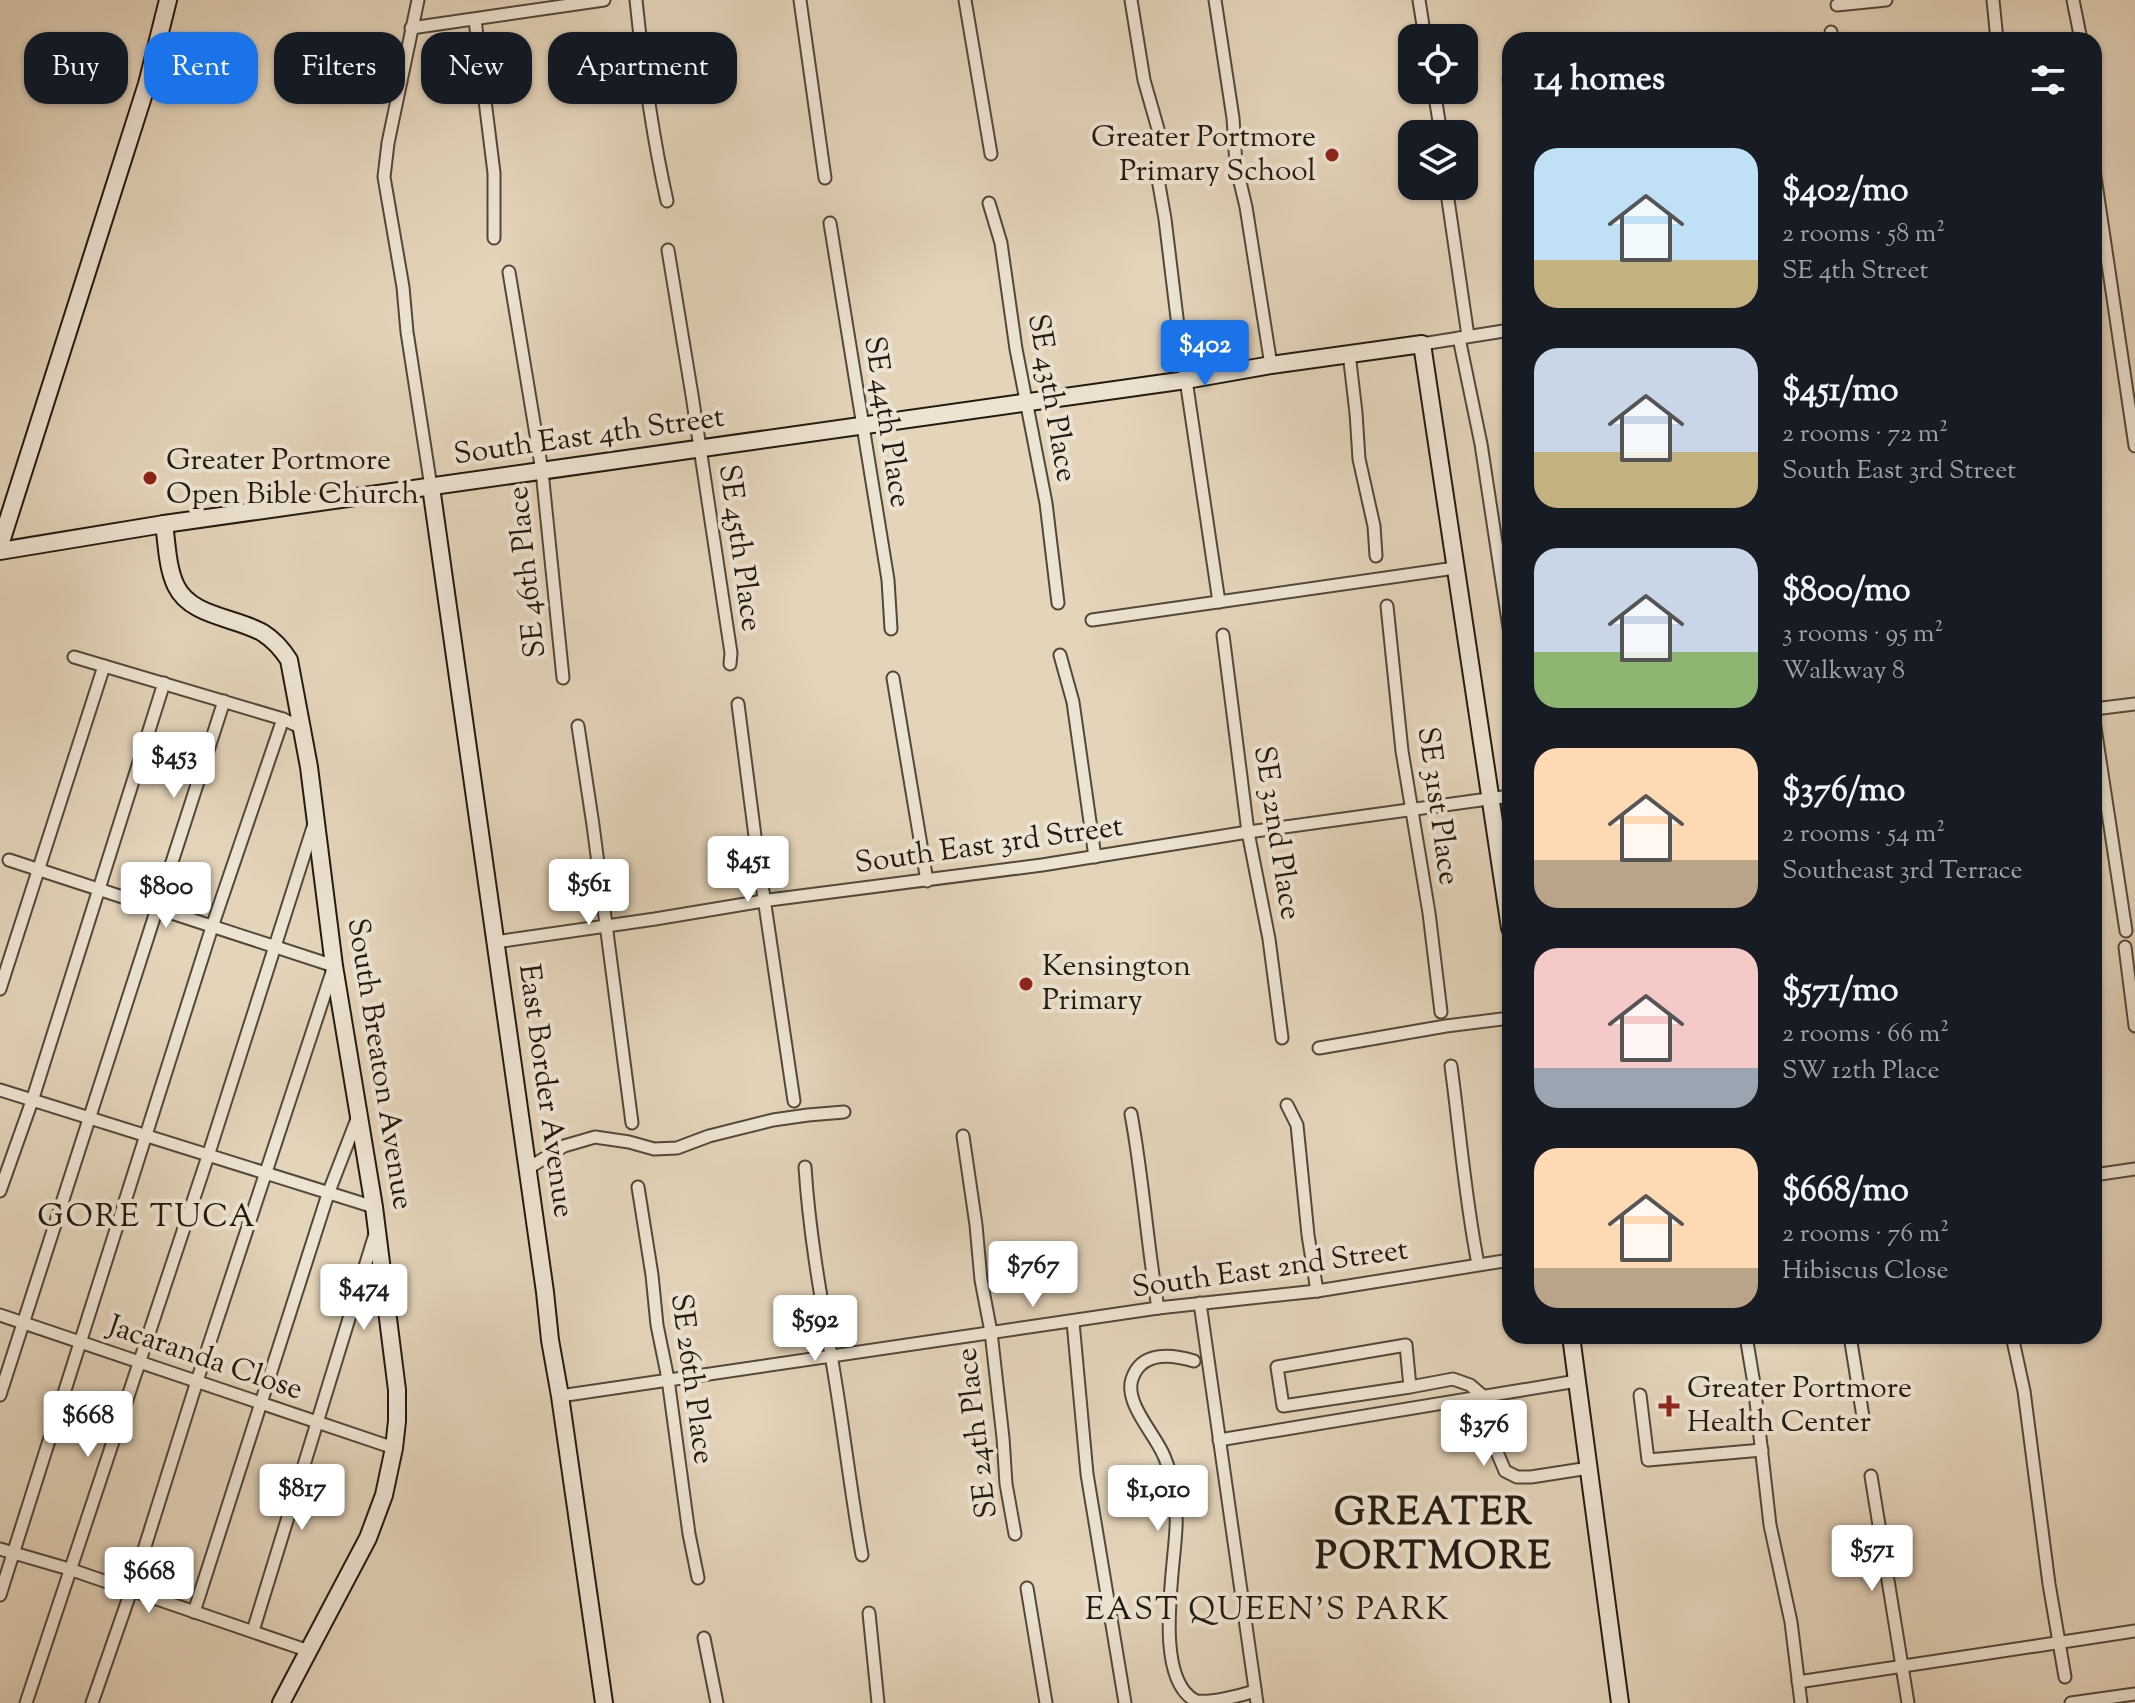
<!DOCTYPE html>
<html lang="en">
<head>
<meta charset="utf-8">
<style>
	:root { --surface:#171b24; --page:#242831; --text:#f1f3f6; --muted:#9ea1a6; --accent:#1a73e8 }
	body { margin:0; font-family:"Sorts Mill Goudy",serif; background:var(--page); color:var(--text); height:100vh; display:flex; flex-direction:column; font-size:30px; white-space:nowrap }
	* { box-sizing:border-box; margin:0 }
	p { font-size:26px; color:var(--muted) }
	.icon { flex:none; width:44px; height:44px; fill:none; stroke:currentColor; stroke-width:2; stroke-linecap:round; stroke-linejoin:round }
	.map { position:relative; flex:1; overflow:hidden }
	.sheet { position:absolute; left:1502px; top:32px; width:600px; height:1312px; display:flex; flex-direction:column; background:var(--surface); border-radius:24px; box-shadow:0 2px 6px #0004 }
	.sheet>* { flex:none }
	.hud { position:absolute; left:24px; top:32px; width:760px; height:72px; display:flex; gap:16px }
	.tools { position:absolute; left:1398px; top:24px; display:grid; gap:16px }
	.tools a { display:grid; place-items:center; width:80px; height:80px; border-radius:16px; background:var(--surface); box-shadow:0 2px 6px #0004; font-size:40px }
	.price { position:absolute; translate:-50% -68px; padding:0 18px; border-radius:8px; background:#fff; color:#222; font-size:26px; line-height:52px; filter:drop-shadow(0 2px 4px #0008) }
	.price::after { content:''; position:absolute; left:50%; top:48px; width:24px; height:18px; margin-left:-12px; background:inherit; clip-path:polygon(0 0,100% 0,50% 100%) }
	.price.on { background:var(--accent); color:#fff }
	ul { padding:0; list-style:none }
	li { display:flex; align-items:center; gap:24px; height:200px; padding:0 32px }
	li span { display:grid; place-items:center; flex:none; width:224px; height:160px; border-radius:24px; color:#555 }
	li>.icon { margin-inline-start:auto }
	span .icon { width:96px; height:96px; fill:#fffc; stroke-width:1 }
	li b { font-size:34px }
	h2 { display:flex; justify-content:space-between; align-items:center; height:96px; padding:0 32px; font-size:34px }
	.pill { padding:0 28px; border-radius:24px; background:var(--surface); box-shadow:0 2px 6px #0004; font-size:28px; line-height:72px }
	.pill.on { background:var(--accent); color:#fff }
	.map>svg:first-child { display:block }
</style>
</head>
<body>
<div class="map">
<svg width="2135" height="1703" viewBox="0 0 2135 1703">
	<rect width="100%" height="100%" fill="#e4d4ba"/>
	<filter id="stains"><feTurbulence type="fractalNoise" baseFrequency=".0025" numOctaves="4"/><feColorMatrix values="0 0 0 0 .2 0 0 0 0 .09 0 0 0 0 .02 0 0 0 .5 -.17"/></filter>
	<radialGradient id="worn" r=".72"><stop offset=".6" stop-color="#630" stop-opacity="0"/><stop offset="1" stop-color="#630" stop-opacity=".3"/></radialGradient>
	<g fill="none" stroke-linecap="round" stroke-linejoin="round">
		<defs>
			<g id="street">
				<path d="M418,0L388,143L384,177L403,287L407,332L431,487"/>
				<path d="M636,0C643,68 652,134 667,201"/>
				<path d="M800,0L825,178"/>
				<path d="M965,0L991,154"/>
				<path d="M1131,0L1144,80L1158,129"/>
				<path d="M1215,0L1233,118L1236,165L1246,207L1271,365"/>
				<path d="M1419,0L1425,38"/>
				<path d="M1993,0L1997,40"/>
				<path d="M2073,0L2081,40"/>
				<path d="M1837,5L1886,0"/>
				<path d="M475,20L494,173V238"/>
				<path d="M411,28L604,0"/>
				<path d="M1831,32L1832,40"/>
				<path d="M1509,79L1510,85"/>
				<path d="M1434,90L1441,134"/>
				<path d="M2094,170L2135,446"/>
				<path d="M1158,179L1165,219L1178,326L1219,602"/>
				<path d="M1446,186L1468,336"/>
				<path d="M989,203L1001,243L1016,349L1046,503L1058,603"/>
				<path d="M830,223L888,580L891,629"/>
				<path d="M668,250L692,395L731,653L730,664"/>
				<path d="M509,272L542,471L563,678"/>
				<path d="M1459,338L1481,444L1510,634"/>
				<path d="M1422,344L1510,330"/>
				<path d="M1349,353L1356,413L1359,459L1374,526L1376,556"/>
				<path d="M1387,606L1402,751L1429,913L1441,1012"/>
				<path d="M1092,620L1455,568"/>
				<path d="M1223,635L1248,832L1269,939L1282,1038"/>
				<path d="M1060,655L1073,702L1095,857"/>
				<path d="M74,657L283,719L302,728"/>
				<path d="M893,678L927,881"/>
				<path d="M738,704L756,844L794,1101"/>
				<path d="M2094,709L2135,704"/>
				<path d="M2094,721L2126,931"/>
				<path d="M578,726L593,825L632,1123"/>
				<path d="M9,860L334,966L197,1381L131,1591L92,1703"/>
				<path d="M495,942L655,919L769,900L1042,865L1248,832L1510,796"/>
				<path d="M2125,947L2135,1026"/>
				<path d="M0,989L104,666"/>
				<path d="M1319,1048L1446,1026L1510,1018"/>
				<path d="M1451,1066C1460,1132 1465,1199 1478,1264"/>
				<path d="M0,1090L374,1207"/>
				<path d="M1287,1105L1297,1125L1308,1235L1317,1291"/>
				<path d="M1131,1114C1143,1178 1147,1244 1158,1308"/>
				<path d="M963,1136L976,1225L981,1280L991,1332L1003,1438L1006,1484L1015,1534"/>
				<path d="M805,1167C809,1230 820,1293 831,1355C843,1422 850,1489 862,1555"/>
				<path d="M527,1169L564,1146L595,1137L629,1142L654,1149L677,1148L709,1136L773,1120L808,1115L844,1112"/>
				<path d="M2094,1175L2135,1169"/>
				<path d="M638,1187L652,1275L657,1325L668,1379L689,1534L698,1578"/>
				<path d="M0,1191L32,1101L164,683"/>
				<path d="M1200,1303L1257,1703"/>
				<path d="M0,1315L394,1448"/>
				<path d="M1073,1322L1087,1474L1125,1703"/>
				<path d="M1746,1336L1754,1384L1770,1525L1791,1622L1801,1703"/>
				<path d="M1850,1336L1863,1417"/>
				<path d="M2012,1336L2024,1391L2049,1584L2065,1677"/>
				<path d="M1194,1361C1171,1354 1141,1351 1132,1379C1124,1403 1155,1434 1164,1456C1170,1469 1172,1483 1174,1497C1175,1507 1177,1517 1176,1527C1175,1567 1152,1679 1196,1701C1211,1703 1239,1696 1255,1691"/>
				<path d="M1410,1387L1406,1345L1277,1367L1283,1406L1410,1387L1453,1379L1470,1385L1483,1396L1491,1438L1505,1471L1517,1477H1531L1589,1468"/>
				<path d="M0,1395L224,701"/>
				<path d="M1640,1395L1648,1460L1762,1450"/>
				<path d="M560,1396L1158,1308L1317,1291L1510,1260"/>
				<path d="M1219,1440L1577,1381"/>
				<path d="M1871,1476L1908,1703"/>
				<path d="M0,1549L69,1569L309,1651"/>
				<path d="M1027,1588L1046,1703"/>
				<path d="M0,1595L212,927L283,719"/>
				<path d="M194,1612L328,1194L357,1119"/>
				<path d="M869,1613L878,1703"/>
				<path d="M253,1631L375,1234"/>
				<path d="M704,1638L717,1703"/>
				<path d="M1798,1682L2135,1631"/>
				<path d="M26,1703L208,1156L314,824"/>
				<path d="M2071,1703L2135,1694"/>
			</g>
			<g id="secondary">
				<path d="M431,487L545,1292L550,1340L560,1396L604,1703"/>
				<path d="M164,524C167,544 167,567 176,586C191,617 236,617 263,633C274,640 282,649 289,660L309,767L334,966L374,1207L397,1390V1421L394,1448L384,1495L368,1538L281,1703"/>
				<path d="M0,545L147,84L168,0"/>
				<path d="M0,551L164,524L1186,380L1271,365L1422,344L1510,928"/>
				<path d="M1571,1336L1620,1703"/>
			</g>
		</defs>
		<use href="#street" stroke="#52483a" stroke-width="15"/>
		<use href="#secondary" stroke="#221a10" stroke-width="20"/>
		<use href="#street" stroke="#ede3d2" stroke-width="11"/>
		<use href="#secondary" stroke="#ede3d2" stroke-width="16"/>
	</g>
	<g fill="#8f2418" stroke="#ede3d2" stroke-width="3">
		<circle cx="1332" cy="155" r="8"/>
		<circle cx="150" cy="478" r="8"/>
		<circle cx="1026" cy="984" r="8"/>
		<path d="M1665 1394h8v8h8v8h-8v8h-8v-8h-8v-8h8z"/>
	</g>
	<g text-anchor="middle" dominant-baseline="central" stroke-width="8" stroke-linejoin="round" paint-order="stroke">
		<g font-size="30" fill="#221a10" stroke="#ede3d2" text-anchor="start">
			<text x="1316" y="138" text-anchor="end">Greater Portmore<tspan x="1316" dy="34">Primary School</tspan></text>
			<text x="166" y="461">Greater Portmore<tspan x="166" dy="34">Open Bible Church</tspan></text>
			<text x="1042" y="967">Kensington<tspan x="1042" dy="34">Primary</tspan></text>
			<text x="1687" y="1389">Greater Portmore<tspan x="1687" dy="34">Health Center</tspan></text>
		</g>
		<g font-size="30" fill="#221a10" stroke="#ede3d2">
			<text transform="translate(1051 398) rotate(80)">SE 43th Place</text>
			<text transform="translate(886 422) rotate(81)">SE 44th Place</text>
			<text transform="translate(589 437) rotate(-8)">South East 4th Street</text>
			<text transform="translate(739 548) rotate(82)">SE 45th Place</text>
			<text transform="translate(528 572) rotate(-96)">SE 46th Place</text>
			<text transform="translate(1437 806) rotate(82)">SE 31st Place</text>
			<text transform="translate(1276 833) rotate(81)">SE 32nd Place</text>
			<text transform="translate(989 846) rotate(-8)">South East 3rd Street</text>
			<text transform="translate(379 1064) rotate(81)">South Breaton Avenue</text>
			<text transform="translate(545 1091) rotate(82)">East Border Avenue</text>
			<text transform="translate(1270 1270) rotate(-8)">South East 2nd Street</text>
			<text transform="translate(205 1359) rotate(19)">Jacaranda Close</text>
			<text transform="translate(691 1379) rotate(82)">SE 26th Place</text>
			<text transform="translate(978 1433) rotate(-97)">SE 24th Place</text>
		</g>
		<g font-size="32" letter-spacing="2" fill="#221a10" stroke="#ede3d2">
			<text x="147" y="1218">GORE TUCA</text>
			<text x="1268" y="1611">EAST QUEEN'S PARK</text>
		</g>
		<g font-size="38" font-weight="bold" letter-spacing="2" fill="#221a10" stroke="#ede3d2">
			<text x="1434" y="1515">GREATER<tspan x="1434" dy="44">PORTMORE</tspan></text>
		</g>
	</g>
	<rect width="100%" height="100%" filter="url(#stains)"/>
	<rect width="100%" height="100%" fill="url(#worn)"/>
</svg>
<div class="tools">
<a><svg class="icon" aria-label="locate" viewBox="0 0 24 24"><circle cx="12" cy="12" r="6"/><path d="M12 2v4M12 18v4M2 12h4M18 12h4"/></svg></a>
<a><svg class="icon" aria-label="layers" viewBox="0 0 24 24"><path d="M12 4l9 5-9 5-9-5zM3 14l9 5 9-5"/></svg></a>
</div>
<b class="price on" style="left:1205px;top:388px">$402</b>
<b class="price" style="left:174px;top:800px">$453</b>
<b class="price" style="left:748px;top:904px">$451</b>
<b class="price" style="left:589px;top:927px">$561</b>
<b class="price" style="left:166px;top:930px">$800</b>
<b class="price" style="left:1033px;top:1309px">$767</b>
<b class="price" style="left:364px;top:1332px">$474</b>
<b class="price" style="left:815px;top:1363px">$592</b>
<b class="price" style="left:88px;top:1459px">$668</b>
<b class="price" style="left:1484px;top:1468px">$376</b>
<b class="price" style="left:302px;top:1532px">$817</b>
<b class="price" style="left:1158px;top:1533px">$1,010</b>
<b class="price" style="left:1872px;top:1593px">$571</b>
<b class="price" style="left:149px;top:1615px">$668</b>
<div class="hud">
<a class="pill">Buy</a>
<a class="pill on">Rent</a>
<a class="pill">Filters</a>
<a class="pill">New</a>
<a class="pill">Apartment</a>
</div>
<section class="sheet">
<h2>14 homes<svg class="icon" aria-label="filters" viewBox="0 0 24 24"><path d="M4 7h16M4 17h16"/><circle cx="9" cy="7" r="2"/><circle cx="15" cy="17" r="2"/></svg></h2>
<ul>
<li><span style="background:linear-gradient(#bfe0f5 70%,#c2b280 0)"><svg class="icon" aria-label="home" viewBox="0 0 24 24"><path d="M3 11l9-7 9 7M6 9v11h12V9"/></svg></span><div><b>$402/mo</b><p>2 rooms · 58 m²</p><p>SE 4th Street</p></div></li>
<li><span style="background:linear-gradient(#c9d6e8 65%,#c2b280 0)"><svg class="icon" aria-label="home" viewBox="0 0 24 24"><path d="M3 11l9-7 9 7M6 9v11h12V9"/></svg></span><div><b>$451/mo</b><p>2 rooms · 72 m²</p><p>South East 3rd Street</p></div></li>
<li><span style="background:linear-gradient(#c9d6e8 65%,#8fb573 0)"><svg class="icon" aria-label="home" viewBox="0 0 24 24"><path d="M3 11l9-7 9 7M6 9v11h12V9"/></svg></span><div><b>$800/mo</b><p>3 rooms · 95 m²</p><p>Walkway 8</p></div></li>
<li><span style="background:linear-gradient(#ffd9b3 70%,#b9a48a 0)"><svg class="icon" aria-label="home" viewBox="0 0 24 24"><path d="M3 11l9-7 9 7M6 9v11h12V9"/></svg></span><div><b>$376/mo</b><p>2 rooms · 54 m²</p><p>Southeast 3rd Terrace</p></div></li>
<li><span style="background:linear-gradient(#f6c9c9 75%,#9aa5b1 0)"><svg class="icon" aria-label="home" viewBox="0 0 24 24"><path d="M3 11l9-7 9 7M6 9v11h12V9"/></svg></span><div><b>$571/mo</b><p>2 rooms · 66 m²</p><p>SW 12th Place</p></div></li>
<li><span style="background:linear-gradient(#ffd9b3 75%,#b9a48a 0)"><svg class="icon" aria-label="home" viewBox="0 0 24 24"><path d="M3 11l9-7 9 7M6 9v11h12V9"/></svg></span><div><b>$668/mo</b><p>2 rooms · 76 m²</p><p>Hibiscus Close</p></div></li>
</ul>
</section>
</div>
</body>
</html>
